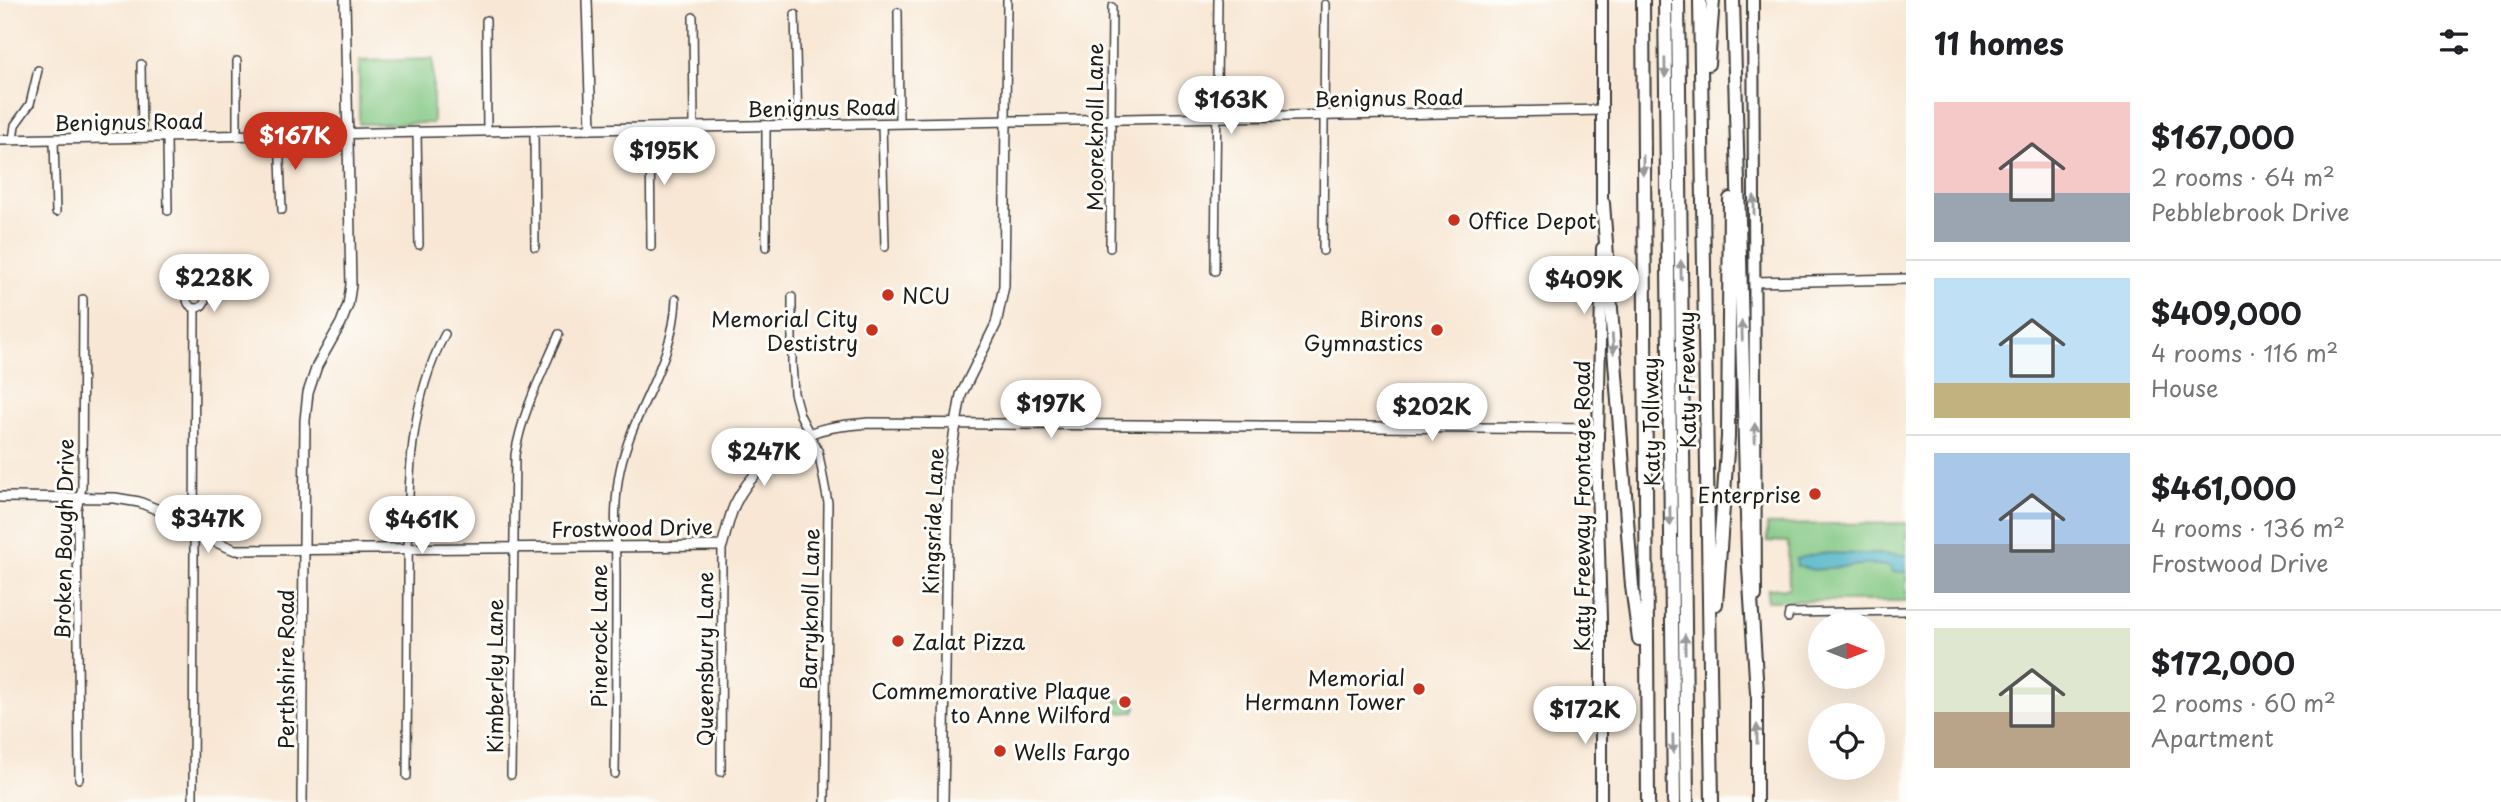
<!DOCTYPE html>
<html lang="en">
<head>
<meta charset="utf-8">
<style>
	:root { --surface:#fff; --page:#f6f6f6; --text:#202124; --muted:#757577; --line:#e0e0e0; --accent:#c8321e }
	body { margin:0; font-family:"Playpen Sans",sans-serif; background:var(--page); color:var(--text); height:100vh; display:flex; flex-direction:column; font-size:26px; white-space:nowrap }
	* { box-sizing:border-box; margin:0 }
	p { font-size:23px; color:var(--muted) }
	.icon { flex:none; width:38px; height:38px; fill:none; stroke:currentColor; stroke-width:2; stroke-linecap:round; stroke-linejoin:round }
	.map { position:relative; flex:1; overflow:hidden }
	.side { display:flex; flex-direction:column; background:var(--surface); width:595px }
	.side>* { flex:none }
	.needle { width:46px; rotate:90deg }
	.buttons { position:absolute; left:1808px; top:612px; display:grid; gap:14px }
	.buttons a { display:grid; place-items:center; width:77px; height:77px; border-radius:50%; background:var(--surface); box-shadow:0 7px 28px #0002; font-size:35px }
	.price { position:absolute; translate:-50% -60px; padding:0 16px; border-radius:24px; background:#fff; color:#222; font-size:23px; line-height:46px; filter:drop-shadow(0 2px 4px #0008) }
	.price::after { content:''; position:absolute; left:50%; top:42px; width:21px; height:16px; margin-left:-10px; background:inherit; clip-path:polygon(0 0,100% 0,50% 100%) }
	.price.active { background:var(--accent); color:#fff }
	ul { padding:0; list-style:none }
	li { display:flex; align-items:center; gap:21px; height:175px; padding:0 28px }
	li+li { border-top:2px solid var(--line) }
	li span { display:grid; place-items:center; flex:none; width:196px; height:140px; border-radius:0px; color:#555 }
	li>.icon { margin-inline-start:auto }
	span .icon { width:84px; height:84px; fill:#fffc; stroke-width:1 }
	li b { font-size:30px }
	h2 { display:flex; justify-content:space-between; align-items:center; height:84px; padding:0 28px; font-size:30px }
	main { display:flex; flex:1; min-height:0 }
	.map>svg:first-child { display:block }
</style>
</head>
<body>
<main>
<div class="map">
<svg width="1906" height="802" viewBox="0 0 1906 802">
	<rect width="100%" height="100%" fill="#fdfcf7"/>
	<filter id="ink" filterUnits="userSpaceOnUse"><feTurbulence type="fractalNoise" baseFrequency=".0143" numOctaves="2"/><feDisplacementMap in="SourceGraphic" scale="14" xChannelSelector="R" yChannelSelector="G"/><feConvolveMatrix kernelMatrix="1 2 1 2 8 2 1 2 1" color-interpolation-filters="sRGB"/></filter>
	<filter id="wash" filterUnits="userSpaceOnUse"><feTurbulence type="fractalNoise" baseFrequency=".00686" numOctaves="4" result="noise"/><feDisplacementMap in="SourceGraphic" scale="28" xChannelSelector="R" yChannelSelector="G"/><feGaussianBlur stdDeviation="1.57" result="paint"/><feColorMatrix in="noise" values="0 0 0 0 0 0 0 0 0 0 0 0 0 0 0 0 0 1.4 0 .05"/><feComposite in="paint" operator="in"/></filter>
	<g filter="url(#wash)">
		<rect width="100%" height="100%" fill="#f8e7d4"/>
		<g fill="#80c681" stroke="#4e714e" stroke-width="2">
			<path d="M433,59V123L359,124V61Z"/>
			<path d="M1906,523V601H1767L1768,589L1789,588L1788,542L1767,541V525Z"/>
			<path d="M1116,700L1134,702L1136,707L1134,712L1121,713L1116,707Z"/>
		</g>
		<path fill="#47b0c6" stroke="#326671" stroke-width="2" d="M1820,553L1906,555V572H1892L1891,567L1870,564L1814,570L1797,566L1796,559Z"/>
	</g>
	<g filter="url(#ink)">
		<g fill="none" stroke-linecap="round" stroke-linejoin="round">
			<defs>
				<g id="minor">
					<path d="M898,12L899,123"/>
					<path d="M795,14L798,124"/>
					<path d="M693,17L694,127"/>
					<path d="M486,20L487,131"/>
					<path d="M141,64L142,138"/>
					<path d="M1006,121L1007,0"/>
					<path d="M882,123L885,247"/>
					<path d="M766,125V247"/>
					<path d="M650,128L651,247"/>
					<path d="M534,129L535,247"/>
					<path d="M417,133L419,245"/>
					<path d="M279,135L282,210"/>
					<path d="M237,136V61"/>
					<path d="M167,138L168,211"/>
					<path d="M13,140L15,125L30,104L38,70"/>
					<path d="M54,140L56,212"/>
					<path d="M1110,248L1112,7"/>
					<path d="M1323,251L1325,4"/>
					<path d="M1215,271L1218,0"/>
					<circle cx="196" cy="299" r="9"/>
					<path d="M792,297V364L794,393L800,415L818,450L828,503L825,802"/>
					<path d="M1788,618L1789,613L1906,611"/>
					<path d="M721,772L722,546"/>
					<path d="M615,774C616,708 616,642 616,576C616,542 613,504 620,470C633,409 674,363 676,299"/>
					<path d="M511,775L515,455C522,412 542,374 559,334"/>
					<path d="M407,776C407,712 408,648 408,584C409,499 404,411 445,334"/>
					<path d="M79,779L77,510L82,487L83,299"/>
					<path d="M193,802L195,308"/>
				</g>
				<g id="tertiary">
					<path d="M587,0L591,129"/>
					<path d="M0,140L1603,110"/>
					<path d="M1754,282L1906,279"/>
					<path d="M1264,426L1599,429"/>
					<path d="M0,497L115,498L139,502L156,509L195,533L235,550L722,546C726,533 729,517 735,504C749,474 780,449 809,434C827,426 850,425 868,423L1260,426"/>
					<path d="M302,802L305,420L308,393L317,366L341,323L348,305L351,285L345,0"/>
					<path d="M943,802L948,471L961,395L996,324L1004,286L1006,121"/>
				</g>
				<g id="secondary">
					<path d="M1602,0V211"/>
					<path d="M1753,0L1756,596"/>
					<path d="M1757,686V802"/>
					<path d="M1601,802V618L1597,483L1602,248"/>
				</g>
				<g id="motorway">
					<path d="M1643,0L1648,802"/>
					<path d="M1665,0L1674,802"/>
					<path d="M1678,0L1687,802"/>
					<path d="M1700,0L1712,802"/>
					<path d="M1733,0L1748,552L1757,693"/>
					<path d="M1708,64L1713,0"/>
					<path d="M1603,203L1632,586L1639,639"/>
					<path d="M1716,604L1728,437L1730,199"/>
				</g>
			</defs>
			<use href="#minor" stroke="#3d3a38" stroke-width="10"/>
			<use href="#tertiary" stroke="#3d3a38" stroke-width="12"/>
			<use href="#secondary" stroke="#3d3a38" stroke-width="14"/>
			<use href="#motorway" stroke="#3d3a38" stroke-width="16"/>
			<use href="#minor" stroke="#fff" stroke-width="7"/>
			<use href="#tertiary" stroke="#fff" stroke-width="9"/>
			<use href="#secondary" stroke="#fff" stroke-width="10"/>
			<use href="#motorway" stroke="#fff" stroke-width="12"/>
		</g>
		<defs><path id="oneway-solid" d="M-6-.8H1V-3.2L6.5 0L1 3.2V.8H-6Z" transform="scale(1.75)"/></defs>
		<g fill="#999">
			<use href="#oneway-solid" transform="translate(1665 68) rotate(89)"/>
			<use href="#oneway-solid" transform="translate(1643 165) rotate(90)"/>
			<use href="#oneway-solid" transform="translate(1754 205) rotate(-90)"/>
			<use href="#oneway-solid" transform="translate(1681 270) rotate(-91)"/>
			<use href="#oneway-solid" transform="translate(1742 331) rotate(-92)"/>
			<use href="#oneway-solid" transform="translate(1613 344) rotate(86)"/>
			<use href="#oneway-solid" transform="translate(1755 433) rotate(-91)"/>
			<use href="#oneway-solid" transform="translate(1670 516) rotate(89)"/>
			<use href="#oneway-solid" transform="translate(1685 644) rotate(-91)"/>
			<use href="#oneway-solid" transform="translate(1757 734) rotate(-90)"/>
			<use href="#oneway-solid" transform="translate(1673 744) rotate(89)"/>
		</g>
	</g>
	<g fill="#c8321e" stroke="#fdfcf7" stroke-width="2.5">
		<circle cx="1454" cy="220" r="7"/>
		<circle cx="888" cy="295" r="7"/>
		<circle cx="872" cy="330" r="7"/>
		<circle cx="1437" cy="330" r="7"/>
		<circle cx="1815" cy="494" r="7"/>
		<circle cx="898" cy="641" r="7"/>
		<circle cx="1419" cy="689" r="7"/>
		<circle cx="1125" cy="702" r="7"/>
		<circle cx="1000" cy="751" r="7"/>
	</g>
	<g text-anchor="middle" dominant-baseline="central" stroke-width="6" stroke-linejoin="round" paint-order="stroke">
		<g font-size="21" fill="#1c1c1c" stroke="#fdfcf7">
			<text transform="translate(1389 97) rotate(-1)">Benignus Road</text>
			<text transform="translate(822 107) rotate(-1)">Benignus Road</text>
			<text transform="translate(129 121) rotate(-1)">Benignus Road</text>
			<text transform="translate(1094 127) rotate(-90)">Mooreknoll Lane</text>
			<text transform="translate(1686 380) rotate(-91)">Katy Freeway</text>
			<text transform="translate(1650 422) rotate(-91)">Katy Tollway</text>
			<text transform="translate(1581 506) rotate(-90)">Katy Freeway Frontage Road</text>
			<text transform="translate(932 521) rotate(-88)">Kingsride Lane</text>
			<text transform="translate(632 527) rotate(-1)">Frostwood Drive</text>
			<text transform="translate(63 539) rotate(-89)">Broken Bough Drive</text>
			<text transform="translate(809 609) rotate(-89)">Barryknoll Lane</text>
			<text transform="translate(598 636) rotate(-90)">Pinerock Lane</text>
			<text transform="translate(704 659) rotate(-90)">Queensbury Lane</text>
			<text transform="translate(285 669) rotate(-90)">Perthshire Road</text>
			<text transform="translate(494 676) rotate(-90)">Kimberley Lane</text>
		</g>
		<g font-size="21" fill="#1c1c1c" stroke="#fdfcf7" text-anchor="end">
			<text x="1468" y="220" text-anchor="start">Office Depot</text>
			<text x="902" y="295" text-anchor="start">NCU</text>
			<text x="858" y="318">Memorial City<tspan x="858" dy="24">Destistry</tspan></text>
			<text x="1423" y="318">Birons<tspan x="1423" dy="24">Gymnastics</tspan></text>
			<text x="1801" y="494">Enterprise</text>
			<text x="912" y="641" text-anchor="start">Zalat Pizza</text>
			<text x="1405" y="677">Memorial<tspan x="1405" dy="24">Hermann Tower</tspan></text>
			<text x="1111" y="690">Commemorative Plaque<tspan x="1111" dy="24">to Anne Wilford</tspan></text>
			<text x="1014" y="751" text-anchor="start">Wells Fargo</text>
		</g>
	</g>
</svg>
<div class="buttons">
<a><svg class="needle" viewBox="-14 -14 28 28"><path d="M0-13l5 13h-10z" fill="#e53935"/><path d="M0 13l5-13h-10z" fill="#757577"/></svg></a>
<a><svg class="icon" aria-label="locate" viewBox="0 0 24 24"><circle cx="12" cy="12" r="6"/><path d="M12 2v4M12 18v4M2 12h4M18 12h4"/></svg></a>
</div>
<b class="price" style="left:1231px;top:136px">$163K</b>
<b class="price active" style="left:295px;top:172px">$167K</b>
<b class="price" style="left:664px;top:187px">$195K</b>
<b class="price" style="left:214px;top:314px">$228K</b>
<b class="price" style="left:1584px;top:316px">$409K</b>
<b class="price" style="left:1051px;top:440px">$197K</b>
<b class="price" style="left:1432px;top:443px">$202K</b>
<b class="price" style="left:764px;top:488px">$247K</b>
<b class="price" style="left:208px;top:555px">$347K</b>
<b class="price" style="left:422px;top:556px">$461K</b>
<b class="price" style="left:1585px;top:746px">$172K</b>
</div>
<section class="side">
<h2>11 homes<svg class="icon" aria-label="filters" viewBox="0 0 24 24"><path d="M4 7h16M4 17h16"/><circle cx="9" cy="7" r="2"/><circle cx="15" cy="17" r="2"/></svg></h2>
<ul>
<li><span style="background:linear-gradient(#f6c9c9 65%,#9aa5b1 0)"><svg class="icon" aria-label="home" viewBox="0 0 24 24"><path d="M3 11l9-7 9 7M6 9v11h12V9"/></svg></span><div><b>$167,000</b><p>2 rooms · 64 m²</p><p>Pebblebrook Drive</p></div></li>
<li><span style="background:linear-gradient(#bfe0f5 75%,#c2b280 0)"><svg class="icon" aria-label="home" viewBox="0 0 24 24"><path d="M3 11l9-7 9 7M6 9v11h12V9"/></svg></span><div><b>$409,000</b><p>4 rooms · 116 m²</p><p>House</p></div></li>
<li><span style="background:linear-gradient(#a9c7e8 65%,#9aa5b1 0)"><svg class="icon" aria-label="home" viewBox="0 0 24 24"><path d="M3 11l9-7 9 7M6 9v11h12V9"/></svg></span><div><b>$461,000</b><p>4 rooms · 136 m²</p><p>Frostwood Drive</p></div></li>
<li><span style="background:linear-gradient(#dfe7d0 60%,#b9a48a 0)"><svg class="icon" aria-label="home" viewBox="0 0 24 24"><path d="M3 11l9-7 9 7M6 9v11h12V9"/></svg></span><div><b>$172,000</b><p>2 rooms · 60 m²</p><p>Apartment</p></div></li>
</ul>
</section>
</main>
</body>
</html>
